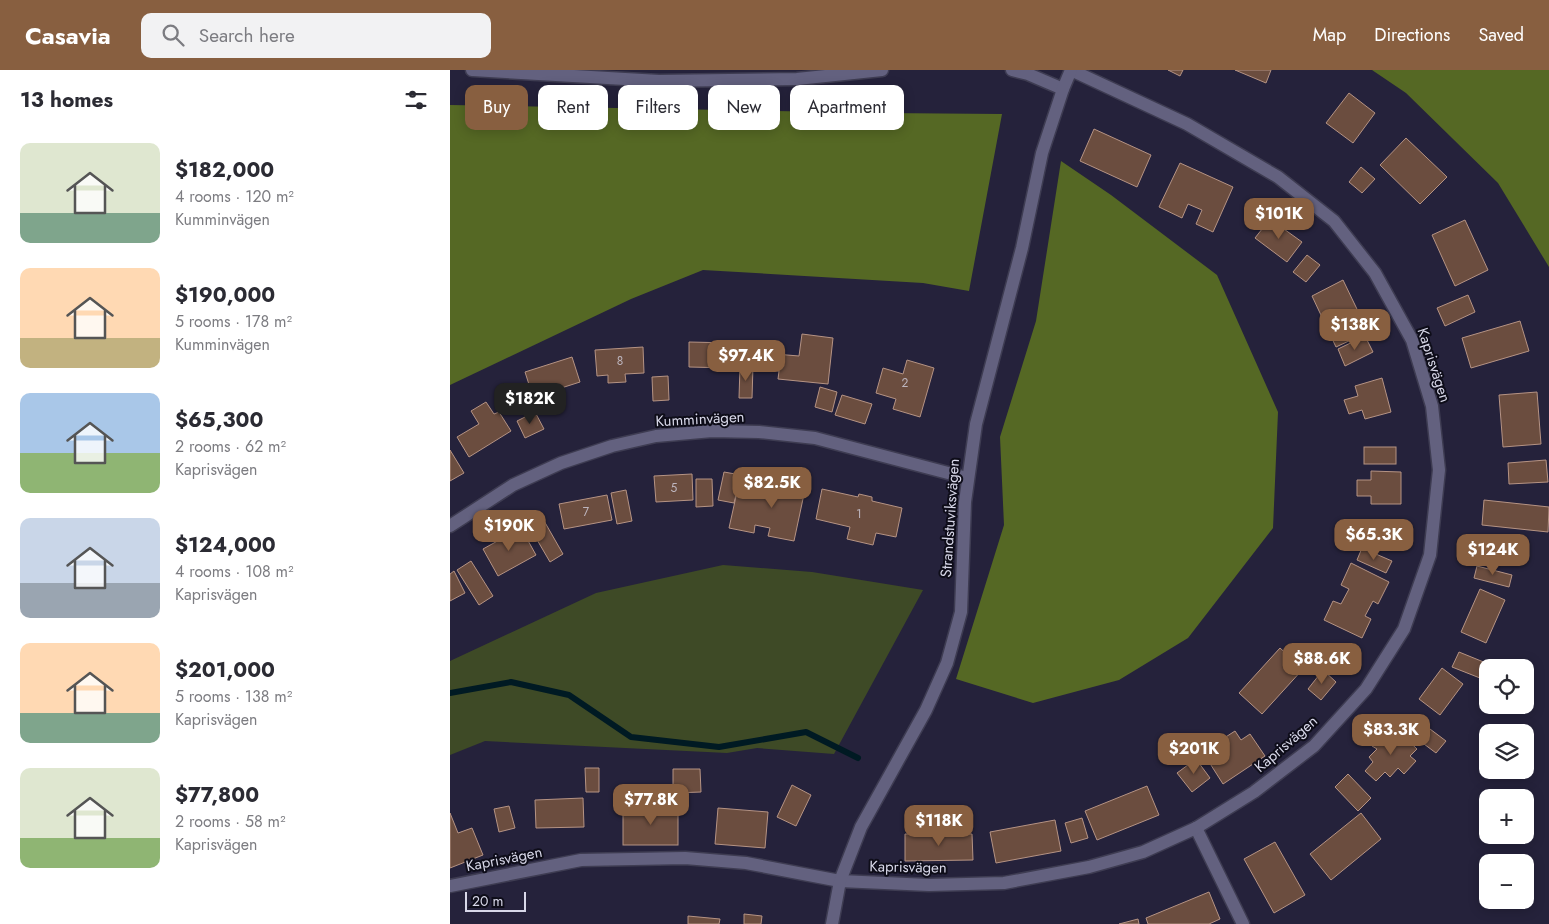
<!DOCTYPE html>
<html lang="en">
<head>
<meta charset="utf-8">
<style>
	:root { --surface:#fff; --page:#f2f2f3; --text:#2b2b33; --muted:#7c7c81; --accent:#885f40 }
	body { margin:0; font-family:Jost,sans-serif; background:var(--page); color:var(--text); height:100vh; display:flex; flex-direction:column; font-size:19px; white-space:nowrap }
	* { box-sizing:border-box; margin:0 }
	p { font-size:16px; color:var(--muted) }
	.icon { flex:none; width:28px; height:28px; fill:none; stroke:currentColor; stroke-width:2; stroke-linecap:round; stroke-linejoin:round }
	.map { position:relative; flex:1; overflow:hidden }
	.sheet { display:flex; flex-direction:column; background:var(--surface); width:450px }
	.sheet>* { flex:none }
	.top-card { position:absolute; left:15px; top:15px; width:475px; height:45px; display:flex; gap:10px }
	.fabs { position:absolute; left:1029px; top:589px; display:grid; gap:10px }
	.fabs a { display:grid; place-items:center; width:55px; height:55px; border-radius:10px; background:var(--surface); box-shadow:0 2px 12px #0003; font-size:25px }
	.scale { position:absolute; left:15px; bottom:12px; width:61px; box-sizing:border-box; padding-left:5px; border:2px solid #d8d8e9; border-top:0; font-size:14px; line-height:18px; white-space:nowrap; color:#d8d8e9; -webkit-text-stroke:4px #0e0d19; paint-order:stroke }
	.price { position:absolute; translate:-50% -42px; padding:0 11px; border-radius:10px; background:var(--accent); color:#fff; font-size:16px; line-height:32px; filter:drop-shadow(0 1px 2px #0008) }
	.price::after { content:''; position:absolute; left:50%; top:30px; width:15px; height:11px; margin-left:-8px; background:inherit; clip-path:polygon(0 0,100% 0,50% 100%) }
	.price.active { background:#222; color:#fff }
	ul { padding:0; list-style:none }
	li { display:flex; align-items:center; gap:15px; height:125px; padding:0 20px }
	li span { display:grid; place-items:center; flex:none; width:140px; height:100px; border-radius:10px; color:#555 }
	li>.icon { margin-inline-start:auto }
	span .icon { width:60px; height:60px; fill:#fffc; stroke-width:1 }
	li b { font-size:21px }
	h2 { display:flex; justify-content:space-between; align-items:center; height:60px; padding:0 20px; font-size:21px }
	.chip { padding:0 18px; border-radius:10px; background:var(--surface); box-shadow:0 2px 12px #0003; font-size:18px; line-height:45px }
	.chip.active { background:var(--accent); color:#fff }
	header { display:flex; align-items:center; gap:30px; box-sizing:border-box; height:70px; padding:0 25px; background:var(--accent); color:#fff }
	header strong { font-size:24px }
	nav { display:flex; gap:28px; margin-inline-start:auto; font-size:18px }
	.search { width:350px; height:45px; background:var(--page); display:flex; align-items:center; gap:12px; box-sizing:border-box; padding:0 18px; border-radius:10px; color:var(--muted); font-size:19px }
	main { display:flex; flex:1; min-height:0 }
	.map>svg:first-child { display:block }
</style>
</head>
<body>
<header>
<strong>Casavia</strong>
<div class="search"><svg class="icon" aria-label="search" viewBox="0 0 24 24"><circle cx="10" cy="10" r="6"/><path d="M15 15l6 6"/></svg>Search here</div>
<nav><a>Map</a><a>Directions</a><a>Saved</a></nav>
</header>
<main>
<section class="sheet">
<h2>13 homes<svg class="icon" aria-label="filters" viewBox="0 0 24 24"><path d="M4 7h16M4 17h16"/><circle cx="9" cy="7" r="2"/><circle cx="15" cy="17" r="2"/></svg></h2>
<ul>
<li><span style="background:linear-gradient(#dfe7d0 70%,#7fa58c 0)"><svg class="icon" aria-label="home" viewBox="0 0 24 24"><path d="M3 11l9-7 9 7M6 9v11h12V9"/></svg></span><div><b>$182,000</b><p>4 rooms · 120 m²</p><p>Kumminvägen</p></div></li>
<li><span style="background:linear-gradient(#ffd9b3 70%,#c2b280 0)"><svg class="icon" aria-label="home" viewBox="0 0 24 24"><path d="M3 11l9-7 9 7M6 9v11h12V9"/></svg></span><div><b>$190,000</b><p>5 rooms · 178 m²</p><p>Kumminvägen</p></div></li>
<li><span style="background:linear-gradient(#a9c7e8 60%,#8fb573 0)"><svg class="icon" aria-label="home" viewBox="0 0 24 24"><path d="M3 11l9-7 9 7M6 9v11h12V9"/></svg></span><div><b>$65,300</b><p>2 rooms · 62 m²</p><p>Kaprisvägen</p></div></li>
<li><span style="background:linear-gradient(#c9d6e8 65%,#9aa5b1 0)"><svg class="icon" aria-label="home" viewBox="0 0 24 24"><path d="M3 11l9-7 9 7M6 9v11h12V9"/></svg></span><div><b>$124,000</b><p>4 rooms · 108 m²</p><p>Kaprisvägen</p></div></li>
<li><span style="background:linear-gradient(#ffd9b3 70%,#7fa58c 0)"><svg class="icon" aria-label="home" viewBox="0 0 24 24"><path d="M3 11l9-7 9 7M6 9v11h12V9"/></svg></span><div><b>$201,000</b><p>5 rooms · 138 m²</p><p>Kaprisvägen</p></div></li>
<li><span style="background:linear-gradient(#dfe7d0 70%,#8fb573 0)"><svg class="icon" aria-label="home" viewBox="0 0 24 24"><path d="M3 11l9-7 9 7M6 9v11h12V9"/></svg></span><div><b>$77,800</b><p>2 rooms · 58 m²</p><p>Kaprisvägen</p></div></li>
</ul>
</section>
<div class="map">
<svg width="1099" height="854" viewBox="0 0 1099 854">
	<rect width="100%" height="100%" fill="#25223b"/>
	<path fill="#3e4a26" d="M273,495L362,502L473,520L384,684L307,678L277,683L35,671L0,685V591L146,523Z"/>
	<g fill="#556824">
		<path d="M922,0H1099V197L1048,113L956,23Z"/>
		<path d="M0,35L432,43L552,44L519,221L473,213L253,200L181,229L0,315Z"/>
		<path d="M611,91L661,125L767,205L828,342L823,458L738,568L669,610L583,633L506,609L554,455L550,367L586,251Z"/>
	</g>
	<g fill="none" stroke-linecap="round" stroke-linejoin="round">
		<path stroke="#001a23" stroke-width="6" d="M0,623L61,612L119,625L181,667L269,677L356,662L408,688"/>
	</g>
	<g fill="#6b4d3f" stroke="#b59384">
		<path d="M718,0H733L730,6Z"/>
		<path d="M785,0H821L816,13Z"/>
		<path d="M899,23L925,43L903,73L876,53Z"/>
		<path d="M644,59L701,85L687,117L630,91Z"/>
		<path d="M956,68L997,107L970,134L930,95Z"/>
		<path d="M730,93L783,117L763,162L746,154L752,140L738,134L732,148L709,137Z"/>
		<path d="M911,97L925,109L912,123L899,112Z"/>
		<path d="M820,149L852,172L837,192L805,168Z"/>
		<path d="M1015,150L1038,200L1005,216L982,165Z"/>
		<path d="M857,185L870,195L856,212L843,202Z"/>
		<path d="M893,210L918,262L886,277L862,226Z"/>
		<path d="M1018,225L1025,242L995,256L987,238Z"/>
		<path d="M1070,251L1079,281L1021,298L1012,268Z"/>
		<path d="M352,264L383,268L378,314L328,309L329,301H323L325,284L349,286Z"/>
		<path d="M915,266L923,282L895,296L888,279Z"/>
		<path d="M239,272L283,273L282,298L239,297Z"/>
		<path d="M193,277L194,303L175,304L176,312L158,313V305L147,306L145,280Z"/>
		<path d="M122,287L130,312L83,327L75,302Z"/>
		<path d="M457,290L484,298L470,347L443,339L446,329L426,323L433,298L453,304Z"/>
		<path d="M290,296H303L302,328H289Z"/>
		<path d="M218,306L219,330L203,331L202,307Z"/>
		<path d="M932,308L941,342L915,349L912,340L899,344L894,330L908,326L905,316Z"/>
		<path d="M370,317L387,322L382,342L365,337Z"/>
		<path d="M1087,322L1091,374L1053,377L1049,325Z"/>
		<path d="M392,325L422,334L415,354L385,345Z"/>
		<path d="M36,332L44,344L49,342L61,361L19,387L7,367L29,354L21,341Z"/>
		<path d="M85,342L94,359L75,368L67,351Z"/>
		<rect x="914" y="377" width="32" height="17"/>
		<path d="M0,380L14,403L0,411Z"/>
		<path d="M1096,390L1098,412L1059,414L1058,393Z"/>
		<path d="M921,401L951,402V434H921V426H907V410H921Z"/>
		<path d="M274,402L291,405L284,433L268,430Z"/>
		<path d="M242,404L243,430L206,432L204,406Z"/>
		<path d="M327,404L357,410L344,471L318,466L320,458L305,455L304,463L279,458L287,422L321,430Z"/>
		<path d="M246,409H262L263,436L246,437Z"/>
		<path d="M372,419L408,427L409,424L422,427V431L452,438L446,467L426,463L423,475L397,469L400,457L366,449Z"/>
		<path d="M176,420L182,451L167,454L161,423Z"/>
		<path d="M157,425L162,450L114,459L109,434Z"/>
		<path d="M1034,430L1099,437L1098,462L1032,455Z"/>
		<path d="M93,449L113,484L100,492L79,456Z"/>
		<path d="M71,458L86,485L48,506L33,479Z"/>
		<path d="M912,478L942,491L936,503L907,490Z"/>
		<path d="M21,491L43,526L29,535L7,500Z"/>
		<path d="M901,493L939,512L928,534L923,531L915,546L921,549L912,568L874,550L883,531L891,534L899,519L891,515Z"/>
		<path d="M1027,496L1062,505L1059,517L1024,508Z"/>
		<path d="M4,501L15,523L0,531V504Z"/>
		<path d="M1030,519L1055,530L1036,573L1011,562Z"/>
		<path d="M830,578L853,599L812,644L789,623Z"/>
		<path d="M1009,582L1041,595L1040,598H1038V604L1035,610L1002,597Z"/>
		<path d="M992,598L1013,614L990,645L969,629Z"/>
		<path d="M873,600L886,612L871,630L858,619Z"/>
		<path d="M972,653L996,671L986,683L962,665Z"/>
		<path d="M946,659L967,679L960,686L966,691L954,704L948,698L940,707L935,702L926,711L915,701L923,692L919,687L927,679L922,676L931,666L935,670Z"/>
		<path d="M785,661L791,670L800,664L815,686L773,714L759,692L774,682L768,672Z"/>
		<path d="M746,689L760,708L742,722L727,703Z"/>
		<path d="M135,698H149V722H136Z"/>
		<path d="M223,699H250L251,722L223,723Z"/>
		<path d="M898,704L921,728L908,741L885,717Z"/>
		<path d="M342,715L361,725L346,756L327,747Z"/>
		<path d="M697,716L709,745L647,770L635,741Z"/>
		<path d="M133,728L134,757L86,758L85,730Z"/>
		<path d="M59,736L65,758L49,762L44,739Z"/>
		<rect x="173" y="738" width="55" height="37"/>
		<path d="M268,738L318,742L315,778L265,774Z"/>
		<path d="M0,743L8,763L22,758L33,785L0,798Z"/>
		<path d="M911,743L931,769L881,810L860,784Z"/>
		<path d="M632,748L638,768L621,773L615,753Z"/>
		<path d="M605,750L611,781L546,793L540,762Z"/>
		<path d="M455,764H522L523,790L455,791Z"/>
		<path d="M825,772L855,825L824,843L794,789Z"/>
		<path d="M759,822L770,849L759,854H698L696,848Z"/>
		<path d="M294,844L312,846L311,854H294Z"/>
		<path d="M238,846L270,849L269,854H238Z"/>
		<path d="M688,849L689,854H669Z"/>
	</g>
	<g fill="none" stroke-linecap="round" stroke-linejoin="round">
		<defs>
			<g id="minor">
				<path d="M22,0L209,11L347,9L432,0"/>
				<path d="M562,0L578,4L613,19"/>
				<path d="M0,456L63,415L111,393L162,376L206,366L262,361L309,362L365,368L517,408"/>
				<path d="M746,758L793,854"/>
				<path d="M0,816L131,790L235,788L296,793L390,811L479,815L554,813L639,797L693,782L746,758L804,722L864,676L916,619L954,559L980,485L989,400L982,336L962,270L925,203L884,151L828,107L737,54L621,0"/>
				<path d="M382,854L390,811L411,757L476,640L497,593L511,542L515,432L526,354L572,178L592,83L613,19L621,0"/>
			</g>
		</defs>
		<use href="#minor" stroke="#3e3c52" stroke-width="15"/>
		<use href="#minor" stroke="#63617f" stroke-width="12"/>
	</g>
	<g text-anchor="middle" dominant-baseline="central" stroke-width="4" stroke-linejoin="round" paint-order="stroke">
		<g font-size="12" fill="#bdb5be">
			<text x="170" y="291">8</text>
			<text x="455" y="313">2</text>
			<text x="224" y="418">5</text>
			<text x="136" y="442">7</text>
			<text x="409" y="444">1</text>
		</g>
		<g font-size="15" fill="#d8d8e9" stroke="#0e0d19">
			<text transform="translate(984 295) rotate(72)">Kaprisvägen</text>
			<text transform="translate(250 349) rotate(-3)">Kumminvägen</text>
			<text transform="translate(500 448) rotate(-86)">Strandstuviksvägen</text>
			<text transform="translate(836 674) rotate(-41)">Kaprisvägen</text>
			<text transform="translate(54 789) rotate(-11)">Kaprisvägen</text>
			<text transform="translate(458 797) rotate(1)">Kaprisvägen</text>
		</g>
	</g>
</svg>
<div class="fabs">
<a><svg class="icon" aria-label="locate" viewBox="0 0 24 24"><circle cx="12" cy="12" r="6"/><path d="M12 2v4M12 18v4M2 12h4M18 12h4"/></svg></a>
<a><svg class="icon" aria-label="layers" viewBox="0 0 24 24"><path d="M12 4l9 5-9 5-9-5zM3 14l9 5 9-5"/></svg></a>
<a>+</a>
<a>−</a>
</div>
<div class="scale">20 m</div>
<b class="price" style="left:829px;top:170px">$101K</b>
<b class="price" style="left:905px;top:281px">$138K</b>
<b class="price" style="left:296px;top:312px">$97.4K</b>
<b class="price active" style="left:80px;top:355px">$182K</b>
<b class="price" style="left:322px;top:439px">$82.5K</b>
<b class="price" style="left:59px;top:482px">$190K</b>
<b class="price" style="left:924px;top:491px">$65.3K</b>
<b class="price" style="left:1043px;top:506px">$124K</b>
<b class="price" style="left:872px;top:615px">$88.6K</b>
<b class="price" style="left:941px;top:686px">$83.3K</b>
<b class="price" style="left:744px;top:705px">$201K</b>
<b class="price" style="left:201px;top:756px">$77.8K</b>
<b class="price" style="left:489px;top:777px">$118K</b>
<div class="top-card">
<a class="chip active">Buy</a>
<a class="chip">Rent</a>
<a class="chip">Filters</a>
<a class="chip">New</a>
<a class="chip">Apartment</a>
</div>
</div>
</main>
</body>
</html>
